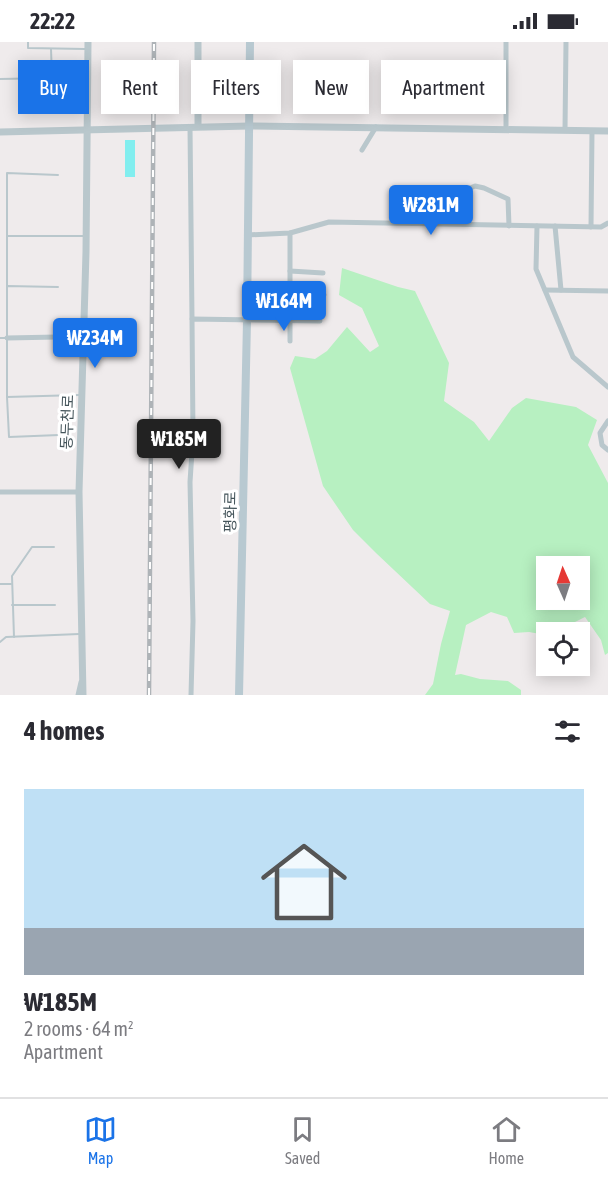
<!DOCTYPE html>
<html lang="en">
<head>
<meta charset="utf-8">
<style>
	:root { --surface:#fff; --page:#f2f2f3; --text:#2b2b33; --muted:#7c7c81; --line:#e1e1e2; --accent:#1a73e8 }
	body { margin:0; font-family:"Asap Condensed","Noto Sans KR",sans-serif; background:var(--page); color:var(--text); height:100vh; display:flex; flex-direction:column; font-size:22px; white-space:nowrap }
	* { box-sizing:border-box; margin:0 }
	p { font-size:20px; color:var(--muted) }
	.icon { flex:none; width:33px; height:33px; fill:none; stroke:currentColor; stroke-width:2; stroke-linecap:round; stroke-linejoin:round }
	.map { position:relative; height:653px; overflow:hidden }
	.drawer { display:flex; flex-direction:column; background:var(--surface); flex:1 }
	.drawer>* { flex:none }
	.hud { position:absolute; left:18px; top:18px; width:573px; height:54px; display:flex; gap:12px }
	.needle { width:39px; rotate:357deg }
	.controls { position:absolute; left:536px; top:514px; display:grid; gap:12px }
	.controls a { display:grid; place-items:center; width:54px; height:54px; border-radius:0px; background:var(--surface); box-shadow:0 3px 15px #0003; font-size:30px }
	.price { position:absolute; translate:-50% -51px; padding:0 14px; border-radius:6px; background:var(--accent); color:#fff; font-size:20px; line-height:39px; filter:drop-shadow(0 2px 3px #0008) }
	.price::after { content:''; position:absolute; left:50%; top:36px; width:18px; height:14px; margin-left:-9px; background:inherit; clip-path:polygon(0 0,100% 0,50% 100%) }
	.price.current { background:#222; color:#fff }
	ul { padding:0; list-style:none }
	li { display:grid; align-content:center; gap:12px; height:318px; padding:0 24px }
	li+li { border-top:2px solid var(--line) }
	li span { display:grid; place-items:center; height:186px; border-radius:0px; color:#555 }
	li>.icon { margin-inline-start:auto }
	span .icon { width:108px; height:108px; fill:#fffc; stroke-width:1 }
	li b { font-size:26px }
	h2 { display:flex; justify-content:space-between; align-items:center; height:72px; padding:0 24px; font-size:26px }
	.chip { padding:0 21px; border-radius:0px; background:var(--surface); box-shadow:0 3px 15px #0003; font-size:21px; line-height:54px }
	.chip.current { background:var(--accent); color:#fff }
	.status { display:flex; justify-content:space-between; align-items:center; height:42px; padding:0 30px; background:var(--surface); direction:ltr }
	.status svg { height:16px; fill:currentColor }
	.tab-bar { display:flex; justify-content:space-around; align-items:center; height:84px; border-top:2px solid var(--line); background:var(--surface); font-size:16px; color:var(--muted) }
	.tab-bar a { display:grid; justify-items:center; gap:3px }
	.tab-bar .current { color:var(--accent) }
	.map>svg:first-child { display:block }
</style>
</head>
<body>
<div class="status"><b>22:22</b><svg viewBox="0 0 49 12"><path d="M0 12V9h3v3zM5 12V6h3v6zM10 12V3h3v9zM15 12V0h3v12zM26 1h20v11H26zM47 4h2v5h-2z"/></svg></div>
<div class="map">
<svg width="608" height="653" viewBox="0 0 608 653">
	<rect width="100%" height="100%" fill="#efebec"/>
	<path fill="#b7f0c1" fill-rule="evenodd" d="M342,226L398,245L415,249L449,321L444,359L474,380L489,399L512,366L526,356L576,365L597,378L588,403L608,441V611L605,613L601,598L585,575L553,591H546V593L529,590L514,591L507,575L491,570L466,583L455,633L461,632L480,637L508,639L521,648V653H425L433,642L441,602L450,569L430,562L376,511L353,488L323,444L290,326L295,314L315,317L327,309L347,285L370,310L379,304L362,266L339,253ZM546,525H579V558H546Z"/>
	<rect fill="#82eeef" x="125" y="98" width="10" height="37"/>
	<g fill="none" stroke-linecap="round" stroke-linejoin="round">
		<g stroke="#b9c7cc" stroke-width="2">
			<path d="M28,0V6L85,7"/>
			<path d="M0,37L52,36L51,7"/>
			<path d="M7,194H85"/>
			<path d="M7,244V131L58,133"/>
			<path d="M0,296H7"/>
			<path d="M7,355V244L58,245"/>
			<path d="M59,393L9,395L7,355L79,353"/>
			<path d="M0,542H11"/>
			<path d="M12,563H55"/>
			<path d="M14,595L12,534L32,505H54"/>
			<path d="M0,600L6,595L79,592"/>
		</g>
		<g stroke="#b9c7cc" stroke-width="5">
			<path d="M506,0V86"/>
			<path d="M190,85L192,277"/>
			<path d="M565,88L566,0"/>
			<path d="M362,108L376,85"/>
			<path d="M421,162L443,157L475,144L484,146L508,157L509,184"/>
			<path d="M537,184L536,227L573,315L608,345"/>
			<path d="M555,184L561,248"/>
			<path d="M591,185L592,89"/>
			<path d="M247,193L290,191L329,180L601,185L608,181"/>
			<path d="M290,229L323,231"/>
			<path d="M545,248L608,249"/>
			<path d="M290,252L324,253"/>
			<path d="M7,296L57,295"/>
			<path d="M290,299V191"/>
			<path d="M608,379L600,391L602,403L608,408"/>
			<path d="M0,450H79"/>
			<path d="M78,653L81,640"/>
			<path d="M191,653L193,579L190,440L193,394L192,277L320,279"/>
		</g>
		<g stroke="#b9c7cc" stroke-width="7">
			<path d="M198,0V84"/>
			<path d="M0,90L249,84L608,89"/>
			<path d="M83,653L79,450L86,210L88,0"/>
		</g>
		<path stroke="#b8c9d1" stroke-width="8" d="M239,653L247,279L250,0"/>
		<defs>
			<path id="rail" d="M149,653L154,0"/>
		</defs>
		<use href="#rail" stroke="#aeb3b7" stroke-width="4.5"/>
		<use href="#rail" stroke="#fff" stroke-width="2" stroke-dasharray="7" stroke-linecap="butt"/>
	</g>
	<g text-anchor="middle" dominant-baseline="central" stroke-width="6" stroke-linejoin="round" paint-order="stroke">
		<g font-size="15" fill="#44545a" stroke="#fff">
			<text transform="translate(67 380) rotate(-88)">동두천로</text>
			<text transform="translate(230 470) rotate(-89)">평화로</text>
		</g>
	</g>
</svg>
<div class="controls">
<a><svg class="needle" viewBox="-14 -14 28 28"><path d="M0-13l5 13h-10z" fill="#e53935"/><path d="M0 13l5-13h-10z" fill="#7c7c81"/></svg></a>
<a><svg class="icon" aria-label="locate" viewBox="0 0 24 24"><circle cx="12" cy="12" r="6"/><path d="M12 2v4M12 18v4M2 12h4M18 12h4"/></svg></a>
</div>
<b class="price" style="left:431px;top:194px">₩281M</b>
<b class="price" style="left:284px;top:290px">₩164M</b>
<b class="price" style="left:95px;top:327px">₩234M</b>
<b class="price current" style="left:179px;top:428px">₩185M</b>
<div class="hud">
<a class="chip current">Buy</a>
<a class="chip">Rent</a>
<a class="chip">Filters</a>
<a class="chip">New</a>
<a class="chip">Apartment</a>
</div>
</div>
<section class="drawer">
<h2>4 homes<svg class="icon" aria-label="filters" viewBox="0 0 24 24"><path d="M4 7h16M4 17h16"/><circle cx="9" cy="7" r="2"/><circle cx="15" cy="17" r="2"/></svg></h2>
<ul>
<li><span style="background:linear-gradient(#bfe0f5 75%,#9aa5b1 0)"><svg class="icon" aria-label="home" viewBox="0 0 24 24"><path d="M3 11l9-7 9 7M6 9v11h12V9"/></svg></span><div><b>₩185M</b><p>2 rooms · 64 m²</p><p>Apartment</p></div></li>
</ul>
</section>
<nav class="tab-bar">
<a class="current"><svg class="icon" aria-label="map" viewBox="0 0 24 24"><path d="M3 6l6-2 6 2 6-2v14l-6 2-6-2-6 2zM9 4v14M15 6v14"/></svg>Map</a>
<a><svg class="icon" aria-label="saved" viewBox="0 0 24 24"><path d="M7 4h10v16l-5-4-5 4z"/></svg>Saved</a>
<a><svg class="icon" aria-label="home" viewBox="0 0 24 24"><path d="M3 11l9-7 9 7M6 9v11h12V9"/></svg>Home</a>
</nav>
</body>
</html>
